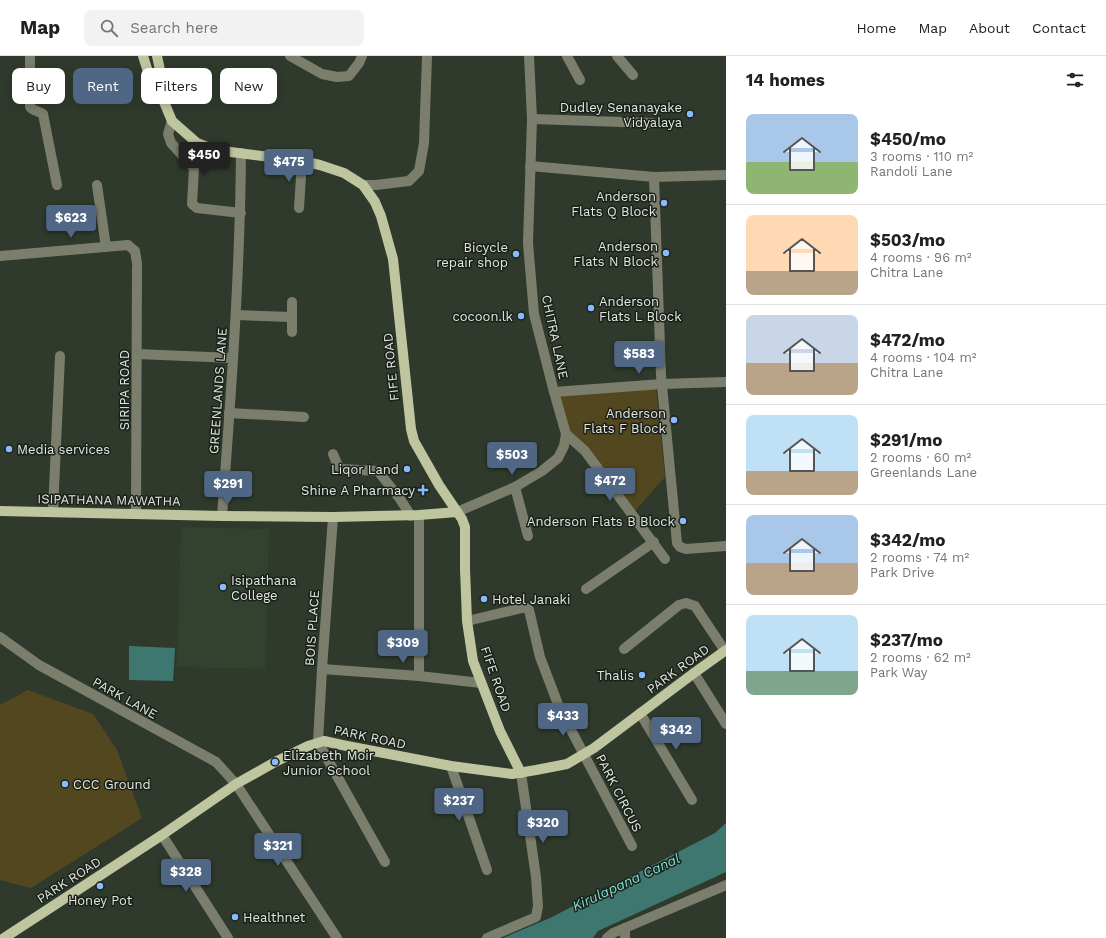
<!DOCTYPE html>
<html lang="en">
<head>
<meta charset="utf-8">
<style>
	:root { --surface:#fff; --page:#f2f2f2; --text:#202124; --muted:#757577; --line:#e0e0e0; --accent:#4f6685 }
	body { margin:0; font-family:"Work Sans",sans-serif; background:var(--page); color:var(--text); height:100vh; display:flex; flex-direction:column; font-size:15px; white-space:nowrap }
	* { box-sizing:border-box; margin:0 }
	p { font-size:13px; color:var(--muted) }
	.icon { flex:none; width:22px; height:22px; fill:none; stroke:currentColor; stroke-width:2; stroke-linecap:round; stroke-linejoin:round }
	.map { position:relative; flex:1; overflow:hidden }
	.side { display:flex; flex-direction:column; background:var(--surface); width:380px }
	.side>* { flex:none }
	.top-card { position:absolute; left:12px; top:12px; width:380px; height:36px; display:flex; gap:8px }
	.price { position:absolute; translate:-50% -34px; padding:0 9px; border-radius:4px; background:var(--accent); color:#fff; font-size:13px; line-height:26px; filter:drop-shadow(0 1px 2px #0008) }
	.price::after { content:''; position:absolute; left:50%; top:24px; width:12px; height:9px; margin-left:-6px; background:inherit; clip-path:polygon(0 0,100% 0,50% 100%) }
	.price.active { background:#222; color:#fff }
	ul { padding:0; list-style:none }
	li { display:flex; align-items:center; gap:12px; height:100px; padding:0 20px }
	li+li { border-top:1px solid var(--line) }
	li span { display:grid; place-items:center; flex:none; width:112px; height:80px; border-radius:8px; color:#555 }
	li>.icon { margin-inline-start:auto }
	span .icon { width:48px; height:48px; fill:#fffc; stroke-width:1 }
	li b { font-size:17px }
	h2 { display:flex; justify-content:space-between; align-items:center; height:48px; padding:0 20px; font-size:17px }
	.tag { padding:0 14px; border-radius:8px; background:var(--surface); box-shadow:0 2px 10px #0003; font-size:14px; line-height:36px }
	.tag.active { background:var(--accent); color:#fff }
	header { display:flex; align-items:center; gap:24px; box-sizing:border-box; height:56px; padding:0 20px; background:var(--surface); border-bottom:1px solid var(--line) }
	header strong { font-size:19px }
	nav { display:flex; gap:22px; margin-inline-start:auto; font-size:14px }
	.search { width:280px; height:36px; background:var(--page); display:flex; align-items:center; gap:10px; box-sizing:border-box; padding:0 14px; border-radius:8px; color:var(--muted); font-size:15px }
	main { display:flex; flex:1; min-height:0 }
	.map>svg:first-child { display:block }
</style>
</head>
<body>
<header>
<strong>Map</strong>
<div class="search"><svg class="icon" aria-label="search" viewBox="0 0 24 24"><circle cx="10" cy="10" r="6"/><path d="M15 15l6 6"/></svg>Search here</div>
<nav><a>Home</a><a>Map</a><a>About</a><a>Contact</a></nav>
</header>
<main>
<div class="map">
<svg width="726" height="882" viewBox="0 0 726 882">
	<rect width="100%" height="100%" fill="#2f3a2c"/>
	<path fill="#32422e" d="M181,471L269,473L265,613L177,611Z"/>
	<g fill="#53471f">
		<path d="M656,331L665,421L633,457L585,394L565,386L556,338Z"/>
		<path d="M28,634L93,658L117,694L142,762L31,832L0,824V649Z"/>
	</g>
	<g fill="#3d7770">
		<path d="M129,590L175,592L173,625L129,624Z"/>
		<path d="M726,767V816L598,875L593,882H503L550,862L715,777Z"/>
	</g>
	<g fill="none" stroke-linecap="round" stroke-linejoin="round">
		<g stroke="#7b7e6c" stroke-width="10">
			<path d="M30,0V51C33,55 39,55 43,58L57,129"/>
			<path d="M290,0L322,18L337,21L349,20L359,7L362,0"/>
			<path d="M567,0L580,24"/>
			<path d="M617,0L633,19"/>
			<path d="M532,63L652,67"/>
			<path d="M172,65L168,78L171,87L194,112L192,148L197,152L241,157"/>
			<path d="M530,110L654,121L726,119"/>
			<path d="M654,121L661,319L677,487L680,491L686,493L726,490"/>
			<path d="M97,129L106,191"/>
			<path d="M363,129H376L409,125L419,115L424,87L427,0"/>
			<path d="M299,152L302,105"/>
			<path d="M0,200L128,189L135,195L137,207"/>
			<path d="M236,259L292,261"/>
			<path d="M292,276V246"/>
			<path d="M137,298L233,302"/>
			<path d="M554,336L662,328L726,326"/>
			<path d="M229,357L304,361"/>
			<path d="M566,378L585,395L665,503"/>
			<path d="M333,398L338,410L341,413L378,415L400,443L411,460"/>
			<path d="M515,431L528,480"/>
			<path d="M53,455L60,300"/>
			<path d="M457,456L515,431L542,415L558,402L564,390L566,378L554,336L534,258L528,187L532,63L529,0"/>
			<path d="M136,458L137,211"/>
			<path d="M222,460C231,339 240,218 241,97"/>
			<path d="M333,461L322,613L318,686L385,806"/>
			<path d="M586,533L654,486"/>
			<path d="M467,565L522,552H526L529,554L540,601L559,651L632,790"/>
			<path d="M0,581L39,609L216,706L236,728L337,882"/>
			<path d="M624,593L679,549L686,547L695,550L725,595"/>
			<path d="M322,613L419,620L481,627"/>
			<path d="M694,617L726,668"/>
			<path d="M419,620V459"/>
			<path d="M640,657L692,744"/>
			<path d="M451,710L487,814"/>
			<path d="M162,779L228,882"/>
			<path d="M625,872V882"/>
			<path d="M487,882L536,861L538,850L536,821L521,717"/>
			<path d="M607,882L613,877L726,829"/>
		</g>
		<g stroke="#bfc69f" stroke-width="10">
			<path d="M143,0L150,22L157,29L172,65L197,87L215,94L302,105L320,109L344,117L363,129L375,146L381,160L393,203L411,373L414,385L439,429L462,463L465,471V513L467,565L473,605L500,675L521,717"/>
			<path d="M157,0L161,19L157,29"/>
			<path d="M0,455L222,460L333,461L419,459L457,456"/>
			<path d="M4,882L162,779L236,728L277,705L308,690L324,685L342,689L451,710L512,718L536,714L567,708L594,692L694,617L726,594"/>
		</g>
	</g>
	<g fill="#89bafc" stroke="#1a2019" stroke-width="1.5">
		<circle cx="690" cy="58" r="4"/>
		<circle cx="664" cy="147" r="4"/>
		<circle cx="666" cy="197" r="4"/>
		<circle cx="516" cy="198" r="4"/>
		<circle cx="591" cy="252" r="4"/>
		<circle cx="521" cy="260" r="4"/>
		<circle cx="674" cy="364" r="4"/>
		<circle cx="9" cy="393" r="4"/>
		<circle cx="407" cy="413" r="4"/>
		<path d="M421 428h4v4h4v4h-4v4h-4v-4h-4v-4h4z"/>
		<circle cx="683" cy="465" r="4"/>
		<circle cx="223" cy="531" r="4"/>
		<circle cx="484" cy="543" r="4"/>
		<circle cx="642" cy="619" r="4"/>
		<circle cx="275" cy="706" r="4"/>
		<circle cx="65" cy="728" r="4"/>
		<circle cx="100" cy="830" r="4"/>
		<circle cx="235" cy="861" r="4"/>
	</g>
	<g text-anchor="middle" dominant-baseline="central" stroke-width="3" stroke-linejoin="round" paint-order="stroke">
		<g font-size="13" fill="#e0e7de" stroke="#1a2019" text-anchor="end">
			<text x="682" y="51">Dudley Senanayake<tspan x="682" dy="15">Vidyalaya</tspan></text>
			<text x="656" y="140">Anderson<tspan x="656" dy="15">Flats Q Block</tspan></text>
			<text x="658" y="190">Anderson<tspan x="658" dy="15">Flats N Block</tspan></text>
			<text x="508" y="191">Bicycle<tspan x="508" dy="15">repair shop</tspan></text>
			<text x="599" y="245" text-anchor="start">Anderson<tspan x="599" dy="15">Flats L Block</tspan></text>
			<text x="513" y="260">cocoon.lk</text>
			<text x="666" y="357">Anderson<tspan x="666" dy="15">Flats F Block</tspan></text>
			<text x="17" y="393" text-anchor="start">Media services</text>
			<text x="399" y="413">Liqor Land</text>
			<text x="415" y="434">Shine A Pharmacy</text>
			<text x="675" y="465">Anderson Flats B Block</text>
			<text x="231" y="524" text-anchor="start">Isipathana<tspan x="231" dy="15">College</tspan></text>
			<text x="492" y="543" text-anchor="start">Hotel Janaki</text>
			<text x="634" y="619">Thalis</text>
			<text x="283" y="699" text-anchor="start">Elizabeth Moir<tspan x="283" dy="15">Junior School</tspan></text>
			<text x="73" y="728" text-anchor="start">CCC Ground</text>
			<text x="100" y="844" text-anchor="middle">Honey Pot</text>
			<text x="243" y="861" text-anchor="start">Healthnet</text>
		</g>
		<g font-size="13" fill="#e0e7de" stroke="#1a2019">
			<text transform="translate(555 281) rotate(78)">CHITRA LANE</text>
			<text transform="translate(391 311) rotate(-96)">FIFE ROAD</text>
			<text transform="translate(124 334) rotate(-90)">SIRIPA ROAD</text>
			<text transform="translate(218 335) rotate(-86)">GREENLANDS LANE</text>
			<text transform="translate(109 444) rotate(1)">ISIPATHANA MAWATHA</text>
			<text transform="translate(312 572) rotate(-86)">BOIS PLACE</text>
			<text transform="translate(678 613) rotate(-36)">PARK ROAD</text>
			<text transform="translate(496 623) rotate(71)">FIFE ROAD</text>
			<text transform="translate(125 642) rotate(29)">PARK LANE</text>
			<text transform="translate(370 681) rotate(12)">PARK ROAD</text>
			<text transform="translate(619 737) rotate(63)">PARK CIRCUS</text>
			<text transform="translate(69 824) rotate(-33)">PARK ROAD</text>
		</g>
		<g font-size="14" font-style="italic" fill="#80ded2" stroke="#1a2019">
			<text transform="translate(626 826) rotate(-25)">Kirulapana Canal</text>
		</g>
	</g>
</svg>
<b class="price active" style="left:204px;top:120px">$450</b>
<b class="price" style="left:289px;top:127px">$475</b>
<b class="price" style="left:71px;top:183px">$623</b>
<b class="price" style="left:639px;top:319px">$583</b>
<b class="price" style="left:512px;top:420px">$503</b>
<b class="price" style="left:610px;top:446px">$472</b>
<b class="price" style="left:228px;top:449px">$291</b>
<b class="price" style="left:403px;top:608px">$309</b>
<b class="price" style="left:563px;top:681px">$433</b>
<b class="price" style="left:676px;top:695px">$342</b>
<b class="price" style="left:459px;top:766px">$237</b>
<b class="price" style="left:543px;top:788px">$320</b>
<b class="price" style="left:278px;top:811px">$321</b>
<b class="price" style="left:186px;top:837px">$328</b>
<div class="top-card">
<a class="tag">Buy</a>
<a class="tag active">Rent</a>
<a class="tag">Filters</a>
<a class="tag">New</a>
</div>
</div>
<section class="side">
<h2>14 homes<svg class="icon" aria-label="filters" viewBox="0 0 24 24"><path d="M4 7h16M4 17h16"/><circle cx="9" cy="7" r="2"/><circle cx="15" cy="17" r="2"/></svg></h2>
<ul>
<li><span style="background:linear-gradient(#a9c7e8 60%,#8fb573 0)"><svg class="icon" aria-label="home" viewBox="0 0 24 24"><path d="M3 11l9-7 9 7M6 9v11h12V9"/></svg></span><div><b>$450/mo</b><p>3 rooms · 110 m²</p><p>Randoli Lane</p></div></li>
<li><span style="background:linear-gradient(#ffd9b3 70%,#b9a48a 0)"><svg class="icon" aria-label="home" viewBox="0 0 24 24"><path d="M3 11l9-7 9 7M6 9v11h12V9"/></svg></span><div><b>$503/mo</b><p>4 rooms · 96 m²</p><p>Chitra Lane</p></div></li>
<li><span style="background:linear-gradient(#c9d6e8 60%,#b9a48a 0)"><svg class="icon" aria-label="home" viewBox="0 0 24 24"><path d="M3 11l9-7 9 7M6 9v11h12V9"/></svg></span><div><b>$472/mo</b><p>4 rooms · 104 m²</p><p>Chitra Lane</p></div></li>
<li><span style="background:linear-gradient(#bfe0f5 70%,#b9a48a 0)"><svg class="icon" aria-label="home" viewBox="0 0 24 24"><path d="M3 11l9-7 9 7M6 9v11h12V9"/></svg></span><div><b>$291/mo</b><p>2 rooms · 60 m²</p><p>Greenlands Lane</p></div></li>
<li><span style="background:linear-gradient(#a9c7e8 60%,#b9a48a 0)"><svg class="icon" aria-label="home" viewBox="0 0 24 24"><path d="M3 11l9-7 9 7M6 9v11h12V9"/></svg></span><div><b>$342/mo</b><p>2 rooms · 74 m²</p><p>Park Drive</p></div></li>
<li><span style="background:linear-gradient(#bfe0f5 70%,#7fa58c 0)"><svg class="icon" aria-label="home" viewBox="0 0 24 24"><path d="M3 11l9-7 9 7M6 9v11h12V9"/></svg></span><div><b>$237/mo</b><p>2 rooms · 62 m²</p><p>Park Way</p></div></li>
</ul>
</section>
</main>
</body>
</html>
